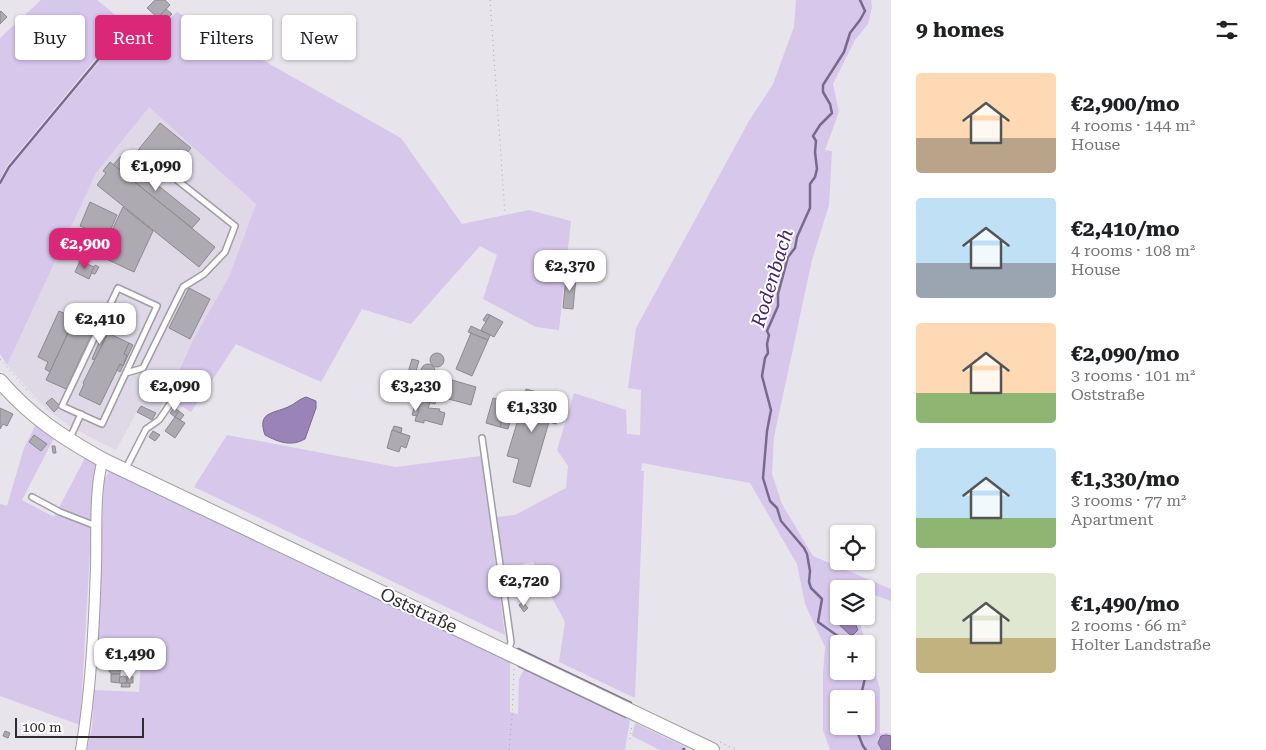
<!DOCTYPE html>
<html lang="en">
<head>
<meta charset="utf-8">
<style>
	:root { --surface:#fff; --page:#f6f6f6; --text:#202124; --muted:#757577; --accent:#db2777 }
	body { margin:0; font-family:"Roboto Serif",serif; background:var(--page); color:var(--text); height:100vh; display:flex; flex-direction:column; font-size:19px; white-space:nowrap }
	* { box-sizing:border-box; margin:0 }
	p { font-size:16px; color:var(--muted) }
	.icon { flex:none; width:28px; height:28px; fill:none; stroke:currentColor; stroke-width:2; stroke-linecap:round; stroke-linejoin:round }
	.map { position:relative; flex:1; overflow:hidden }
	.details { display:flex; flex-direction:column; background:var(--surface); width:375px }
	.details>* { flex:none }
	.top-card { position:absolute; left:15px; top:15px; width:475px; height:45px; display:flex; gap:10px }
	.buttons { position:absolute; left:830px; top:525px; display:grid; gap:10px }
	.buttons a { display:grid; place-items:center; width:45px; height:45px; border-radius:5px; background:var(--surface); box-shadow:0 1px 4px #0004; font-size:25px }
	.scale { position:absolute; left:15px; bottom:12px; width:129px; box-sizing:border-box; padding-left:5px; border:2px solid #2e2c2f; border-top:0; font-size:14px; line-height:18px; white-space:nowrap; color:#2e2c2f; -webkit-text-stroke:4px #fff; paint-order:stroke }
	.price { position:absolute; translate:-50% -42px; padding:0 11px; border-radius:10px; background:#fff; color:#222; font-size:16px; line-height:32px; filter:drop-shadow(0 1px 2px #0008) }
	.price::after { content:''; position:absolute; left:50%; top:30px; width:15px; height:11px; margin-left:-8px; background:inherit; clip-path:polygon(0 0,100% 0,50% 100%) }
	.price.current { background:var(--accent); color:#fff }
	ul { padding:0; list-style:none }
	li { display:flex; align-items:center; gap:15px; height:125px; padding:0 25px }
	li span { display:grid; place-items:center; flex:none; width:140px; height:100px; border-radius:5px; color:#555 }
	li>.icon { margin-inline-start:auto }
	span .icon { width:60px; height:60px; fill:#fffc; stroke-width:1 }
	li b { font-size:21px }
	h2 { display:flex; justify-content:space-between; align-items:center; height:60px; padding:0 25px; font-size:21px }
	.chip { padding:0 18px; border-radius:5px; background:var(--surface); box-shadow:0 1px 4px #0004; font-size:18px; line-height:45px }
	.chip.current { background:var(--accent); color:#fff }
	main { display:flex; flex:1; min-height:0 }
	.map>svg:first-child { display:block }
</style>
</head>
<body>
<main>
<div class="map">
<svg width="891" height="750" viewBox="0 0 891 750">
	<rect width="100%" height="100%" fill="#e8e4ec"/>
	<path fill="#ded8e7" d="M149,106L256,204L229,277L193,340L158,413L141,404L116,450L73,428L47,410L7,365L96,173Z"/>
	<g fill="#d6c7eb" fill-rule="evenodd">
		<path d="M41,0H97L125,23L7,166L0,179V38Z"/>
		<path d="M796,0H871L872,7L868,24L855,40L833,84L839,112L825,150L832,151L829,205L812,260L774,437L772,474L782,504L813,556L891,589V601L866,592V589H857L849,586V589H839V616H858L866,644H839V671H866V644L880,689V734L886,733L891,734V750H830L823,730V673L825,647L805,604L797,564L750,483L642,463L641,471H644L635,698L559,662L565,622L533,562L504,568L496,517L515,515L566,488L568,466L557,450L574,393L626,410L627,434L640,435L641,390L628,388L636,328L749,121L773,84L794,27ZM839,699H866V726H839Z"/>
		<path d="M177,12L401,138L462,224L529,210L571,221L559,330L536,327L483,299L497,255L480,246L411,324L362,309L321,382L236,344L191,412L167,397L193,340L229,277L256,204L149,107L96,173L7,365L0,354V185L10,168L129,26L152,33Z"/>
		<path d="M36,424L55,436L22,500L54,517L85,458L97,464L94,482L80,725L0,696V504L7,506L24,448Z"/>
		<path d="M227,435L396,467L481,456L505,635L194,487Z"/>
		<path d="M109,472H114L510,662V712L518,714L519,679L524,670L630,720L625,750H87L92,727L94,690L139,692L142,647L97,644L104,480Z"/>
		<path d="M635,723L687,748L686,750H660L632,736Z"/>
	</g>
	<g fill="#9a83b7" stroke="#7a698e">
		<path d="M306,397L316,401V408L305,439C291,447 278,442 265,435C257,412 272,414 288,407C295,404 299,399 306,397Z"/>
		<path d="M837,599L839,616H852L858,630L853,635L849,634L831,617L832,606Z"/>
		<path d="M886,735L891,736V750H882L878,743L881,736Z"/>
	</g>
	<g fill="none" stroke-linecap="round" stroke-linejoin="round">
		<g stroke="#7a698e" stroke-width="2.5">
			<path d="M0,183L9,167L126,26"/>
			<path d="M845,644L842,639L818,622L822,599L811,588L809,582L810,571L807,554L804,548L781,521L777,508L770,501L763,478L767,431L771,410L762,376L765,358L768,353L767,344L769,335L767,331L778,306V294L788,257L795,248L797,237L810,208V184L815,177L817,169L815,152L816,141L813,136L820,125L832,113L830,104L823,92V85L844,52L850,33L860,20L865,11L860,0"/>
			<path d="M518,649L631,703"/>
			<path d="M519,666L626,717"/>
			<path d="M860,699L866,674L865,671"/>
			<path d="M855,726L863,746L866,750"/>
			<path d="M683,750L684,749"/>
		</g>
	</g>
	<g fill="#adaab1" stroke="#8c8990">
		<path d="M155,0H165L170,5L158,18L147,8Z"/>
		<path d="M166,9L172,14L163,23L158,18Z"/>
		<path d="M1,11L7,17L0,24V12Z"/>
		<path d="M160,123L191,148L170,173L139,149Z"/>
		<path d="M139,149L170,173L166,178L135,154Z"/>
		<path d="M121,156L200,219L192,228L113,165Z"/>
		<path d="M110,162L215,247L199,267L97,185L106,173L103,171Z"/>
		<path d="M90,202L117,215L107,238L80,226Z"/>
		<path d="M123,207L153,231L134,272L100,256Z"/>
		<path d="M80,232L104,244L98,257L74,246Z"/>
		<path d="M80,261L94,267L89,279L75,272Z"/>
		<path d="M95,265L99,267L95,274L91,273Z"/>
		<path d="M566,276L576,277L573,309L563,308Z"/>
		<path d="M189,288L210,299L190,339L169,328Z"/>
		<path d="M59,311L75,318L50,372L45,369L48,362L38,357Z"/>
		<path d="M487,314L490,315L486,322L483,320Z"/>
		<path d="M490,315L503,322L494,337L481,330Z"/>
		<path d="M75,318L95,327L66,389L46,380Z"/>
		<path d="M471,326L490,335L488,340L468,332Z"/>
		<path d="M104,331L108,333L95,360L92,359Z"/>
		<path d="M108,333L129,343L124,354L127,355L123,366L120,364L100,405L79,395L84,384L83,383Z"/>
		<path d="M471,333L488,340L472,376L456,369Z"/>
		<path d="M129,343L133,345L120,372L117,370L120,364L123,366L127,355L124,354Z"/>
		<circle cx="437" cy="360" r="7"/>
		<path d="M412,359L419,361L414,378L407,376Z"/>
		<circle cx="428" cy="371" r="7"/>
		<path d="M442,377L476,387L471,405L437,396Z"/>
		<path d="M526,389L563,399L556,424L549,422L530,487L513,482L519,459L507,456L520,413H518L520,407H521Z"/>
		<path d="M431,391L438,393L437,396L430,394Z"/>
		<path d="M430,394L437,396L435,404L427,402Z"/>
		<path d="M52,398L60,406L54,412L46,403Z"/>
		<path d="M493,398L507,402L500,427L486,423Z"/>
		<path d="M421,400L430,403L428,408L440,409L439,411L445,413L442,425L424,420V423L415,421Z"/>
		<path d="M507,402L515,405L508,429L500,427Z"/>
		<path d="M141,406L156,413L152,420L137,412Z"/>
		<path d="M0,408L13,414L7,426L3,424L0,429Z"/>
		<path d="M174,408L179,411L175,417L170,413Z"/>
		<path d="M414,408L419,409L417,416L412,415Z"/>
		<path d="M179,411L184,415L180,420L175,417Z"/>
		<path d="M175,417L185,423L175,438L165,431Z"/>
		<path d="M394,426L402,428L401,433L392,431Z"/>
		<path d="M392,430L410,436L406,448L401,446L399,452L387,448Z"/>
		<path d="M153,431L160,435L155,441L149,437Z"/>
		<path d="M34,435L47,444L41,451L29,442Z"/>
		<path d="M52,446H55L56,453H53Z"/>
		<path d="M523,602L528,608L524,612L519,605Z"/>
		<path d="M107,649L124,650V658L121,657L120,674H111V672H109L112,657H106Z"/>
		<path d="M111,674H120V683L111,682Z"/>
		<path d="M127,676L133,677V683H127Z"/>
		<circle cx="123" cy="680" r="4"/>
		<path d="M122,683H130V687H121Z"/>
		<path d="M5,731L10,733L8,738L3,736Z"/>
	</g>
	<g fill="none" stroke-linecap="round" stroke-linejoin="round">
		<defs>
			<g id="service">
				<path d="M118,288L157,306L102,424L62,406Z"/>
				<path d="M126,373L143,368L183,287L204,274L225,252L235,226L177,180"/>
				<path d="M70,438L81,414"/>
				<path d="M482,438L511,642L508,652"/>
				<path d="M125,470L146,429L159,420L170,404"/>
				<path d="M32,497L60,512L96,526"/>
			</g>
			<path id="minor" d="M81,750C91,690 94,627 96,567C97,535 94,488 103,460"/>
			<path id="secondary" d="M0,381C31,417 62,437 103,460L712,750"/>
		</defs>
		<use href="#service" stroke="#a09da4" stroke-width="8"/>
		<use href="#minor" stroke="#a09da4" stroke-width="12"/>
		<use href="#secondary" stroke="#a09da4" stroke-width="16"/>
		<g stroke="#aaa7ad" stroke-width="1" stroke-dasharray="1 4" stroke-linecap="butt">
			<path d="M490,0L505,214"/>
			<path d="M0,359L34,398"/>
			<path d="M630,739L632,724"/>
			<path d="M720,742L737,750"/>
			<path d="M509,750L512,718L514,668"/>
		</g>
		<use href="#service" stroke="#fff" stroke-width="5"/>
		<use href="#minor" stroke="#fff" stroke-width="10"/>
		<use href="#secondary" stroke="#fff" stroke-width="14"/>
	</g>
	<g text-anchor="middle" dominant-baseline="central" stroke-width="4" stroke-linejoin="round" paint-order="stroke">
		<g font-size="18" fill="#2e2c2f" stroke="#fff">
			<text transform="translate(419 610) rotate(25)">Oststraße</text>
		</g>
		<g font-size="19" font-style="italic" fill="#442364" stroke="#fff">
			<text transform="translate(772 278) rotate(-73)">Rodenbach</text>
		</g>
	</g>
</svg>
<div class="buttons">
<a><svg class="icon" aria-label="locate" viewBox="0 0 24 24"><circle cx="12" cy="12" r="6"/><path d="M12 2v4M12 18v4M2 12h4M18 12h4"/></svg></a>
<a><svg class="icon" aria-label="layers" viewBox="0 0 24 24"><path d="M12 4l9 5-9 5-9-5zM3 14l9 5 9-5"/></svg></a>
<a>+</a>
<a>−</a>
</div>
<div class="scale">100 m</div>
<b class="price" style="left:156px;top:192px">€1,090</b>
<b class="price current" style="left:85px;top:270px">€2,900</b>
<b class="price" style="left:570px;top:292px">€2,370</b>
<b class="price" style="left:100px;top:345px">€2,410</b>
<b class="price" style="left:175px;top:412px">€2,090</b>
<b class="price" style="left:416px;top:412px">€3,230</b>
<b class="price" style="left:532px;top:433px">€1,330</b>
<b class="price" style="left:524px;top:607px">€2,720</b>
<b class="price" style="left:130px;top:680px">€1,490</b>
<div class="top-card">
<a class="chip">Buy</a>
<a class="chip current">Rent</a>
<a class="chip">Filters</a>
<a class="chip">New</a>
</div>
</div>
<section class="details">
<h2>9 homes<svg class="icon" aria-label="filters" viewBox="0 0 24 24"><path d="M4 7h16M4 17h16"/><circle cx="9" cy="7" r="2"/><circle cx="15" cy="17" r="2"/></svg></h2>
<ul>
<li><span style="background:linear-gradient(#ffd9b3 65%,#b9a48a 0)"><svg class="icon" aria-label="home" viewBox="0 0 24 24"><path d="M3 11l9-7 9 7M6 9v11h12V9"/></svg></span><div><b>€2,900/mo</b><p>4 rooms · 144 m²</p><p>House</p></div></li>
<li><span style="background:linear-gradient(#bfe0f5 65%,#9aa5b1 0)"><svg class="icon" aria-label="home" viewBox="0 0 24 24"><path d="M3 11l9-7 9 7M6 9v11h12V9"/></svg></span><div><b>€2,410/mo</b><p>4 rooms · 108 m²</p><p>House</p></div></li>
<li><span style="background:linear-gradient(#ffd9b3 70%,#8fb573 0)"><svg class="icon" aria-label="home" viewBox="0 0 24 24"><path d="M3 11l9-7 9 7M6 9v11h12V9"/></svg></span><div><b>€2,090/mo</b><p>3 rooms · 101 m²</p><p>Oststraße</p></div></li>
<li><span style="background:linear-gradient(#bfe0f5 70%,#8fb573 0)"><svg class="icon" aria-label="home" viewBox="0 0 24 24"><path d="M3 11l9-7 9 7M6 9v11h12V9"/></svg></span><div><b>€1,330/mo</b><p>3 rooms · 77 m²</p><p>Apartment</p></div></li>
<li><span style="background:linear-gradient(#dfe7d0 65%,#c2b280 0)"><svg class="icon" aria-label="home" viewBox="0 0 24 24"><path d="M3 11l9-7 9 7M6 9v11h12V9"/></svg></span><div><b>€1,490/mo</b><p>2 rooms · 66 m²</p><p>Holter Landstraße</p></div></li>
</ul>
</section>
</main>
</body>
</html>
